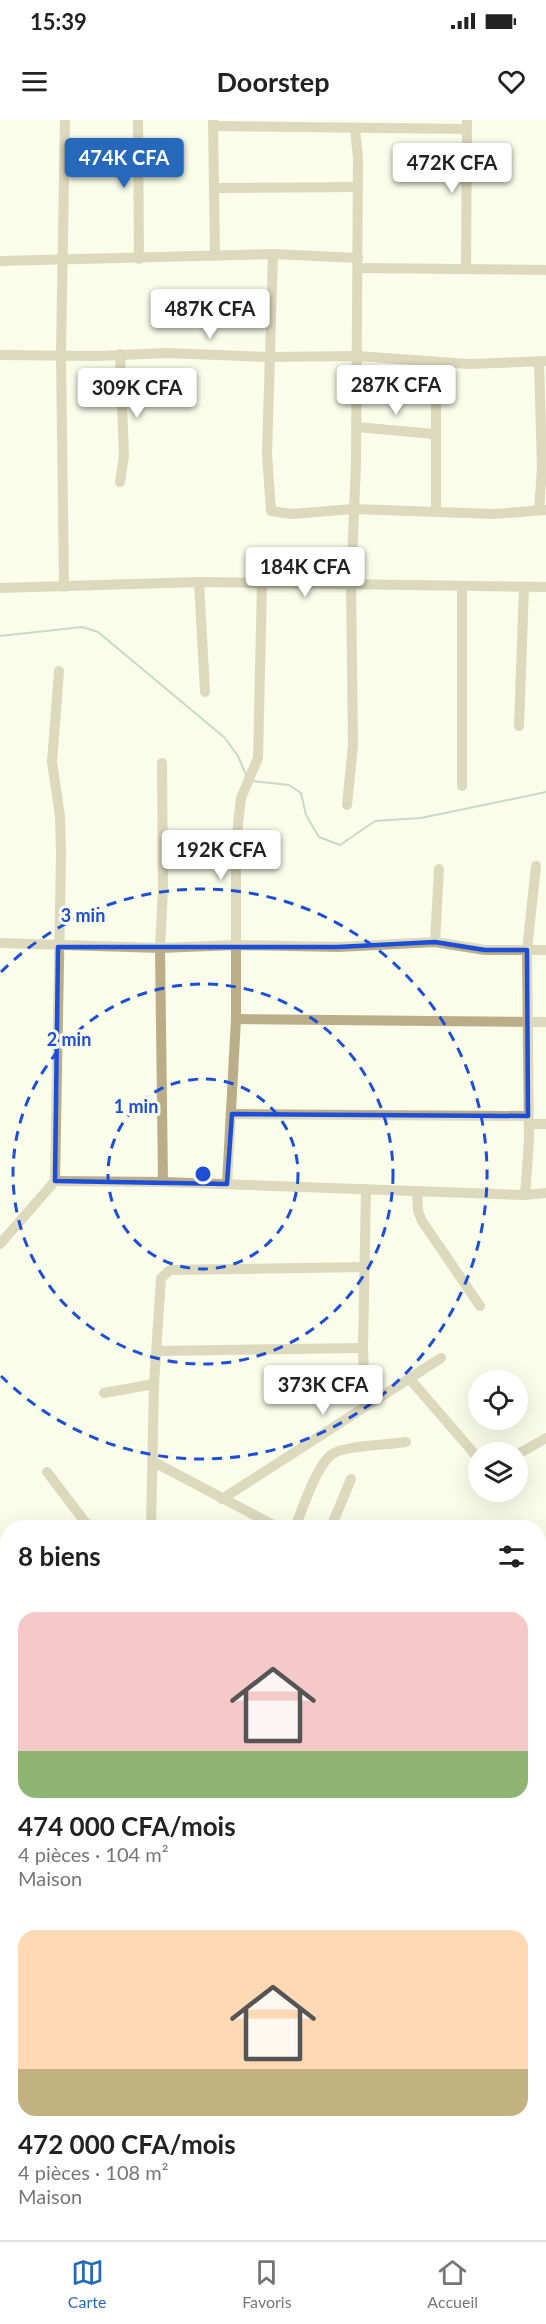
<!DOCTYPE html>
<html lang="fr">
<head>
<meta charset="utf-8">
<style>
	:root { --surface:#fff; --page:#f2f2f2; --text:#222; --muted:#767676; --line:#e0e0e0; --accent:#2669ba }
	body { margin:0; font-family:Lato,sans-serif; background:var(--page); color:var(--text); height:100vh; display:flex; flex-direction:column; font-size:22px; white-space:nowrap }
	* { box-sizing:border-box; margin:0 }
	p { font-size:20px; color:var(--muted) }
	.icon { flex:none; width:33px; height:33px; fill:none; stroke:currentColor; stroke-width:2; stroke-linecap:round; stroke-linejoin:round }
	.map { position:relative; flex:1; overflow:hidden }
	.details { position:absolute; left:0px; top:1400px; width:546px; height:722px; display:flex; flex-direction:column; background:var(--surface); border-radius:24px 24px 0 0; box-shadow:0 6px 24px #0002 }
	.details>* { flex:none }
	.tools { position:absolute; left:468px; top:1250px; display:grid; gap:12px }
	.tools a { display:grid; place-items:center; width:60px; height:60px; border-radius:50%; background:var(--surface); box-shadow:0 6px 24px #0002; font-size:30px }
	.price { position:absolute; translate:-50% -51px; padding:0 14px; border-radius:6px; background:#fff; color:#222; font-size:20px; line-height:39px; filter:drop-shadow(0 2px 3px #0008) }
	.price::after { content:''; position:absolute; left:50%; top:36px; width:18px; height:14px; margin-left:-9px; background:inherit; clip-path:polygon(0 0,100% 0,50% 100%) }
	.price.current { background:var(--accent); color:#fff }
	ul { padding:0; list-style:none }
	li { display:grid; align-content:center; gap:12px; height:318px; padding:0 18px }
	li span { display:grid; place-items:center; height:186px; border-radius:18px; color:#555 }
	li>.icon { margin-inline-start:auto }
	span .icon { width:108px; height:108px; fill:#fffc; stroke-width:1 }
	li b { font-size:26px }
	h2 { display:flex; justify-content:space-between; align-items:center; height:72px; padding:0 18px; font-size:26px }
	.status { display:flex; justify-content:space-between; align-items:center; height:42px; padding:0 30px; background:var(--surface); direction:ltr }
	.status svg { height:16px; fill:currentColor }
	header { display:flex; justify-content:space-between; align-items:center; height:78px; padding:0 18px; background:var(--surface); font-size:27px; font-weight:700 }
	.tab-bar { display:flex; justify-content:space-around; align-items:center; height:84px; border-top:2px solid var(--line); background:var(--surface); font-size:16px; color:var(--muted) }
	.tab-bar a { display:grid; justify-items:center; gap:3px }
	.tab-bar .current { color:var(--accent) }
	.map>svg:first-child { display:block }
</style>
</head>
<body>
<div class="status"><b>15:39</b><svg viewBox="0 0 49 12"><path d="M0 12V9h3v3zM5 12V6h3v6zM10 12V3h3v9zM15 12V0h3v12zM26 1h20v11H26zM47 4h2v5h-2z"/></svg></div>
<header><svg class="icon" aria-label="menu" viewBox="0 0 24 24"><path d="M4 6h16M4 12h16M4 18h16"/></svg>Doorstep<svg class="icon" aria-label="heart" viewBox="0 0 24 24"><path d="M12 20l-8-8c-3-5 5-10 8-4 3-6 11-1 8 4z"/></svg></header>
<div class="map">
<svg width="546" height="2120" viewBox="0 0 546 2120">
	<rect width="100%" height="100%" fill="#f9fde9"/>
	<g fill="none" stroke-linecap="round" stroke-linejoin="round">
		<g stroke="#8aaea0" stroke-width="2">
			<path d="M0,516L82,507L98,512L225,618L238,636L247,657"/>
			<path d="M252,661L289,665L301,673L306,695L319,717L340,725L375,701L421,698L546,672"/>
		</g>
		<g stroke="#bbad88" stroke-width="10">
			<path d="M138,0L139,139"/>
			<path d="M213,0L215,136"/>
			<path d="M213,6L467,9"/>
			<path d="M216,68L357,67"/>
			<path d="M273,134L267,334L271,391L292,394L353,389L493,394L546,390"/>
			<path d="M0,141L273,134L358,138"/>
			<path d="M358,148L546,150"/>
			<path d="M466,149L467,0"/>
			<path d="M0,235L98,236L166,233L269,237L358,236L469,244L546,241"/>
			<path d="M431,242L436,256V391"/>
			<path d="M539,242L542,348L539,390"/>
			<path d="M356,307L434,314"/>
			<path d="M120,362L124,336L120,234"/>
			<path d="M199,462L205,572"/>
			<path d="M64,467L61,234L65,0"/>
			<path d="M0,468L199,462L546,467"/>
			<path d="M519,606L524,467"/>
			<path d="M162,643L163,768L160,828L163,1062"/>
			<path d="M462,666V466"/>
			<path d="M347,685L353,625L351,464L356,344L358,39L355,8"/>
			<path d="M435,822L439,749"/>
			<path d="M0,823L160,828L236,825L338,827L435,822L485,830H546"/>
			<path d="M236,899L546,902"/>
			<path d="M232,994L528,996"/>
			<path d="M529,1004H546"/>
			<path d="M55,1061L163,1062L525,1075L546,1073"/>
			<path d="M227,1064L236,899V723L241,678L258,638L262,463"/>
			<path d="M417,1071L418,1091L422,1101L480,1186"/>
			<path d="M525,1075L529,1021L527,830L536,746"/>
			<path d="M0,1124L55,1061L61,735L60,696L52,642L59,551"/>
			<path d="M158,1231L363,1228"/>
			<path d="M409,1258L478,1338"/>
			<path d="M104,1273L154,1264"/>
			<path d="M365,1286L363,1228L366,1069"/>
			<path d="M518,1334L546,1318"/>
			<path d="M152,1341L277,1407"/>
			<path d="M47,1352L89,1407"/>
			<path d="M222,1379L441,1238"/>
			<path d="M151,1407L154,1264L161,1158L170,1150L366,1147"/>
			<path d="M295,1407C303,1388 316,1347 331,1335C343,1325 389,1325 406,1322"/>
			<path d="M331,1407L351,1359"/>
			<path d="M0,1580L8,1571"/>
			<path d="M0,1613L8,1619"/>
			<path d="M0,1696L8,1687"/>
			<path d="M538,1761L546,1763"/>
			<path d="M0,1942L8,1931"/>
			<path d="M0,1974L8,1979"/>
			<path d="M186,2114L195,2120"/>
			<path d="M422,2114L423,2120"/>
			<path d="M156,2120L164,2114"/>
			<path d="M285,2120L289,2114"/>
		</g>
		<g stroke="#6e5500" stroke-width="15">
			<path d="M0,1481L8,1488"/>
			<path d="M538,1815L546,1818"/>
		</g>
	</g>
	<path d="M0 0H546V2120H0ZM435,822L485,830H527L528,996L232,994L227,1064L55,1061L58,827H338Z" fill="#f9fde9" fill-opacity=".55" fill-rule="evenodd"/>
	<path fill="none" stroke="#1d4ed8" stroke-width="4.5" stroke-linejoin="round" d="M435,822L485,830H527L528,996L232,994L227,1064L55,1061L58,827H338Z"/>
	<g fill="none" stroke="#1d4ed8" stroke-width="3" stroke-dasharray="10 8">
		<circle cx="203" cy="1054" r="95"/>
		<circle cx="203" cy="1054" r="190"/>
		<path d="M1 852A285 285 0 1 1 1 1256"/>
	</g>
	<circle cx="203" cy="1054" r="9" fill="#1d4ed8" stroke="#f9fde9" stroke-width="3"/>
	<g font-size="18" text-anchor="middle" font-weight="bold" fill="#1d4ed8" stroke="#f9fde9" stroke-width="6" stroke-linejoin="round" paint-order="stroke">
		<text x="83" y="802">3 min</text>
		<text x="69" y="926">2 min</text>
		<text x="136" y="993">1 min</text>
	</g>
</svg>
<div class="tools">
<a><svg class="icon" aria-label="locate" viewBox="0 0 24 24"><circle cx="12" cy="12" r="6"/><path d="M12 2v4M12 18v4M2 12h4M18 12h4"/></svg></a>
<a><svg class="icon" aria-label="layers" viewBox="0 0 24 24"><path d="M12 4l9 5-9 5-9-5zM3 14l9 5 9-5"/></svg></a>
</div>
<b class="price current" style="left:124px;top:69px">474K CFA</b>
<b class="price" style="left:452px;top:74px">472K CFA</b>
<b class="price" style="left:210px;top:220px">487K CFA</b>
<b class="price" style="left:396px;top:296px">287K CFA</b>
<b class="price" style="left:137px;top:299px">309K CFA</b>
<b class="price" style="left:305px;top:478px">184K CFA</b>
<b class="price" style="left:221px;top:761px">192K CFA</b>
<b class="price" style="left:323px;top:1296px">373K CFA</b>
<section class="details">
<h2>8 biens<svg class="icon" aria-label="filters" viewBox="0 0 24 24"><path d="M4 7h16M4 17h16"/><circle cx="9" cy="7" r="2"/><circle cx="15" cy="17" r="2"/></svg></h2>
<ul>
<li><span style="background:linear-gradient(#f6c9c9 75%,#8fb573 0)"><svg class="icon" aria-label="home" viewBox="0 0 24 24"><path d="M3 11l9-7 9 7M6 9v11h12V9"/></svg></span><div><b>474 000 CFA/mois</b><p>4 pièces · 104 m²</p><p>Maison</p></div></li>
<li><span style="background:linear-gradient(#ffd9b3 75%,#c2b280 0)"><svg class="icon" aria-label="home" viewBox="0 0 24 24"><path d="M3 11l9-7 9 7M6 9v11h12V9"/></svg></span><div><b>472 000 CFA/mois</b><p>4 pièces · 108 m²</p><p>Maison</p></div></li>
</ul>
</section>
</div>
<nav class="tab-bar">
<a class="current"><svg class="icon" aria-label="map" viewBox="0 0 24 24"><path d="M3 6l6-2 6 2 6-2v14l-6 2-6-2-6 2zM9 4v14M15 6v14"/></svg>Carte</a>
<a><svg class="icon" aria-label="saved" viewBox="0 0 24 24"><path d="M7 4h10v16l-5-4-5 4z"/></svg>Favoris</a>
<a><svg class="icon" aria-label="home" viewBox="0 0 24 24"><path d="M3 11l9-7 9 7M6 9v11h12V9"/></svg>Accueil</a>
</nav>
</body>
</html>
